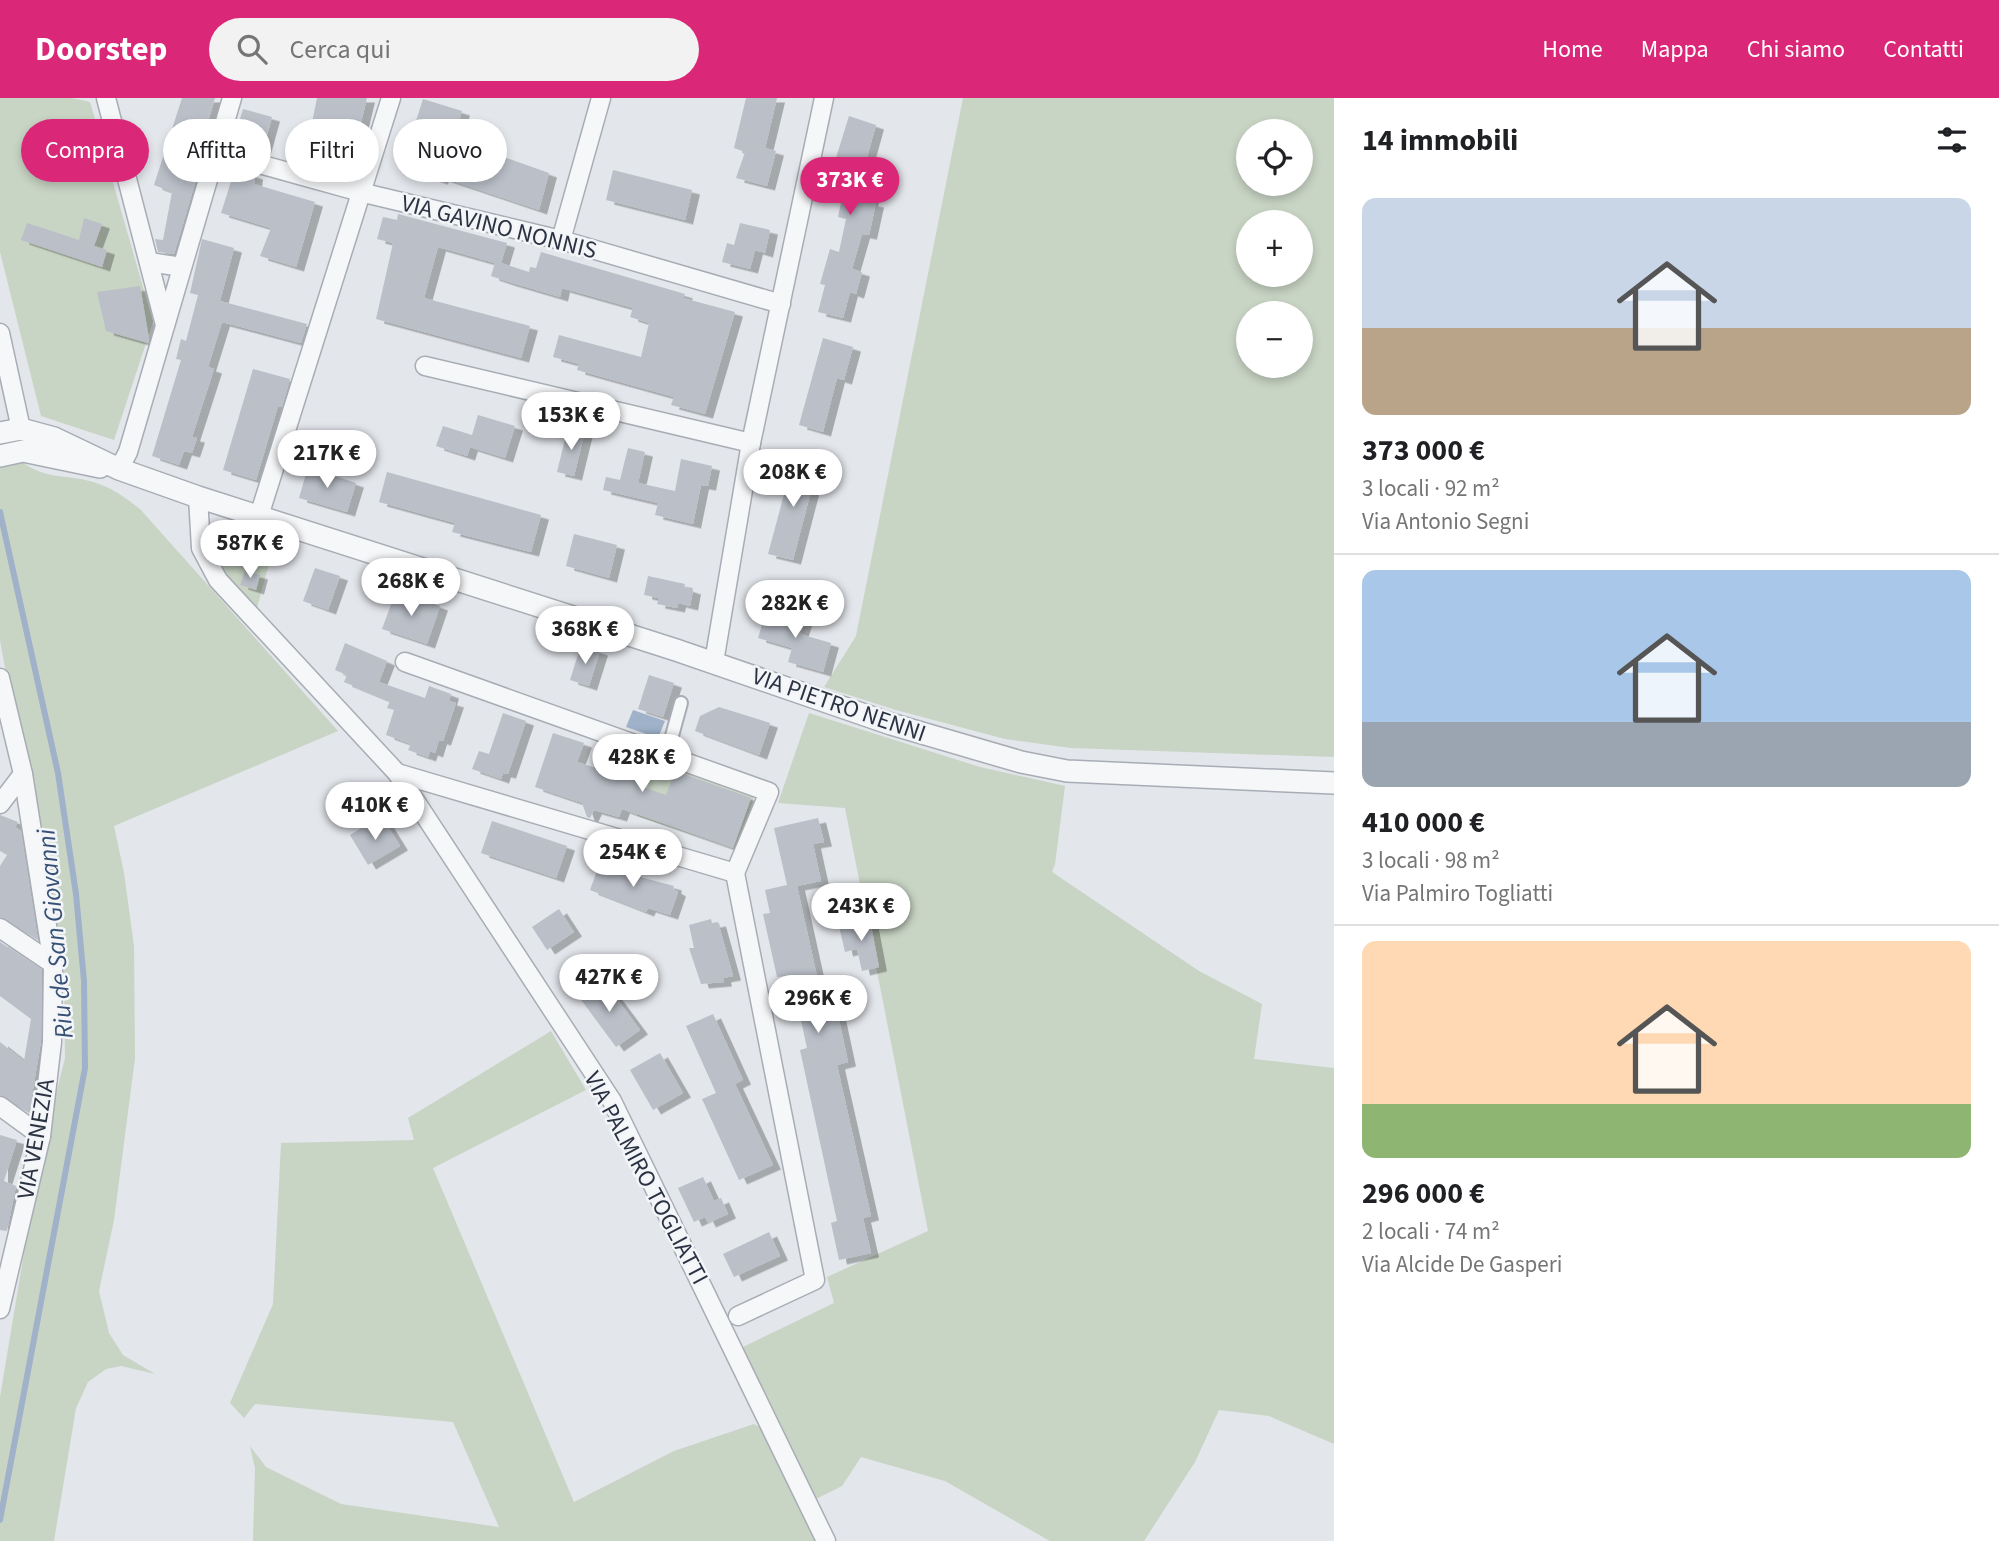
<!DOCTYPE html>
<html lang="it">
<head>
<meta charset="utf-8">
<style>
	:root { --surface:#fff; --page:#f2f2f2; --text:#202124; --muted:#757577; --line:#e0e0e0; --accent:#db2777 }
	body { margin:0; font-family:"Source Sans 3",sans-serif; background:var(--page); color:var(--text); height:100vh; display:flex; flex-direction:column; font-size:26px; white-space:nowrap }
	* { box-sizing:border-box; margin:0 }
	p { font-size:23px; color:var(--muted) }
	.icon { flex:none; width:38px; height:38px; fill:none; stroke:currentColor; stroke-width:2; stroke-linecap:round; stroke-linejoin:round }
	.map { position:relative; flex:1; overflow:hidden }
	.panel { display:flex; flex-direction:column; background:var(--surface); width:665px }
	.panel>* { flex:none }
	.banner { position:absolute; left:21px; top:21px; width:665px; height:63px; display:flex; gap:14px }
	.fabs { position:absolute; left:1236px; top:21px; display:grid; gap:14px }
	.fabs a { display:grid; place-items:center; width:77px; height:77px; border-radius:50%; background:var(--surface); box-shadow:0 4px 10px #0003; font-size:35px }
	.price { position:absolute; translate:-50% -60px; padding:0 16px; border-radius:24px; background:#fff; color:#222; font-size:23px; line-height:46px; filter:drop-shadow(0 2px 4px #0008) }
	.price::after { content:''; position:absolute; left:50%; top:42px; width:21px; height:16px; margin-left:-10px; background:inherit; clip-path:polygon(0 0,100% 0,50% 100%) }
	.price.current { background:var(--accent); color:#fff }
	ul { padding:0; list-style:none }
	li { display:grid; align-content:center; gap:14px; height:371px; padding:0 28px }
	li+li { border-top:2px solid var(--line) }
	li span { display:grid; place-items:center; height:217px; border-radius:14px; color:#555 }
	li>.icon { margin-inline-start:auto }
	span .icon { width:126px; height:126px; fill:#fffc; stroke-width:1 }
	li b { font-size:30px }
	h2 { display:flex; justify-content:space-between; align-items:center; height:84px; padding:0 28px; font-size:30px }
	.pill { padding:0 24px; border-radius:32px; background:var(--surface); box-shadow:0 4px 10px #0003; font-size:24px; line-height:63px }
	.pill.current { background:var(--accent); color:#fff }
	header { display:flex; align-items:center; gap:42px; box-sizing:border-box; height:98px; padding:0 35px; background:var(--accent); color:#fff }
	header strong { font-size:33px }
	nav { display:flex; gap:38px; margin-inline-start:auto; font-size:24px }
	.search { width:490px; height:63px; background:var(--page); display:flex; align-items:center; gap:18px; box-sizing:border-box; padding:0 24px; border-radius:38px; color:var(--muted); font-size:26px }
	main { display:flex; flex:1; min-height:0 }
	.map>svg:first-child { display:block }
</style>
</head>
<body>
<header>
<strong>Doorstep</strong>
<div class="search"><svg class="icon" aria-label="search" viewBox="0 0 24 24"><circle cx="10" cy="10" r="6"/><path d="M15 15l6 6"/></svg>Cerca qui</div>
<nav><a>Home</a><a>Mappa</a><a>Chi siamo</a><a>Contatti</a></nav>
</header>
<main>
<div class="map">
<svg width="1334" height="1443" viewBox="0 0 1334 1443">
	<defs>
		<filter id="shadow"><feDropShadow dx="8" dy="4.5" stdDeviation="0" flood-color="#0004"/></filter>
	</defs>
	<rect width="100%" height="100%" fill="#e3e6eb"/>
	<g fill="#c8d4c4" fill-rule="evenodd">
		<path d="M0,0H72L90,4L153,224L114,342L41,318L0,154Z"/>
		<path d="M963,0H1334V659L1071,650L1005,641L896,612L824,589L856,538ZM1248,33H1300V86H1248ZM1248,124H1300V177H1248ZM1248,215H1300V268H1248Z"/>
		<path d="M20,363C49,383 62,375 93,384C111,389 126,400 140,411L338,633L114,728L124,775L134,848L135,960L114,1122L99,1193L109,1235L123,1257L155,1276L121,1268L106,1271L88,1284L76,1310L54,1443H0V1299L39,1065L65,960L64,895L0,542V368Z"/>
		<path d="M247,439L276,440L257,510L226,482L219,469L225,453Z"/>
		<path d="M809,615L980,669L1065,688L1055,766L1052,774L1199,873L1262,906L1254,961L1334,970V1346L1269,1318L1219,1312L1195,1364L1144,1443H1050L945,1383L861,1359L842,1388L814,1402L743,1249L834,1205L827,1179L928,1133L845,710L778,705Z"/>
		<path d="M656,662L755,697L736,751L637,718Z"/>
		<path d="M551,933L586,992L433,1070L574,1404L674,1353L754,1326L765,1332L818,1443H253L255,1370L250,1348L266,1369L341,1406L499,1429L453,1324L255,1306L244,1320L230,1305L273,1206L281,1045L414,1042L408,1020Z"/>
	</g>
	<path fill="#9fb2ca" d="M633,612L665,623L658,640L626,629Z"/>
	<g fill="none" stroke-linecap="round" stroke-linejoin="round">
		<path stroke="#9fb2ca" stroke-width="6" d="M0,414L58,675L76,796L84,883L85,970L0,1422"/>
	</g>
	<g fill="#babfc8" filter="url(#shadow)">
		<path d="M182,0H215L206,30L211,31L174,156L158,154L155,141L163,142L172,94L154,87Z"/>
		<path d="M317,0H367L357,41L365,44L355,76L318,66L322,49L308,44Z"/>
		<path d="M746,0H777L765,50L776,53L767,88L736,80L745,54L734,50Z"/>
		<path d="M423,1L462,13L453,41L549,75L539,112L441,79L440,82L401,70Z"/>
		<path d="M243,11L272,19L262,55L232,47Z"/>
		<path d="M849,18L876,27L864,70L873,72L870,84L874,85L870,104L876,105L869,137L862,136L852,171L862,174L856,196L850,194L843,220L818,214L825,187L820,186L830,151L839,154L846,121L838,119L842,100L838,99L843,65L835,63Z"/>
		<path d="M235,71L255,77L254,86L315,104L296,169L260,158L271,130L221,115Z"/>
		<path d="M613,72L692,92L685,122L606,102Z"/>
		<path d="M398,116L507,145L501,165L529,174L530,169L536,170L541,154L685,196L683,200L735,214L705,316L671,307L674,299L577,272L579,266L553,259L559,237L641,259L649,225L630,219L633,210L562,190L560,199L509,184L491,178L495,165L438,149L424,200L530,228L521,260L376,221L393,145L377,141L383,119L397,122Z"/>
		<path d="M84,120L102,126L94,148L107,152L102,169L21,142L27,125L79,142Z"/>
		<path d="M740,125L770,132L765,155L755,152L750,171L722,164L727,145L734,147Z"/>
		<path d="M202,141L234,150L220,203L307,226L301,245L222,224L208,269L214,271L192,339L197,340L192,355L184,353L179,367L152,358L181,262L176,261L181,241L186,243L198,197L190,195Z"/>
		<path d="M140,188L149,241L148,245L106,233L97,194Z"/>
		<path d="M823,240L853,249L844,282L837,280L823,334L799,327Z"/>
		<path d="M253,271L290,281L282,309L278,308L256,382L223,372Z"/>
		<path d="M478,317L515,328L505,360L470,349L467,358L436,348L443,328L472,337Z"/>
		<path d="M568,329L585,333L574,378L557,374Z"/>
		<path d="M628,350L645,354L638,385L675,393L681,361L712,368L708,388L701,387L693,426L655,417L658,405L603,392L606,379L620,382Z"/>
		<path d="M794,359L818,366L793,462L768,456Z"/>
		<path d="M308,369L356,385L347,414L299,400Z"/>
		<path d="M387,374L541,417L531,454L452,434L455,425L379,404Z"/>
		<path d="M574,436L617,447L609,480L566,468Z"/>
		<path d="M315,470L340,478L328,512L303,503Z"/>
		<path d="M245,473L260,477L256,492L240,487Z"/>
		<path d="M648,478L685,486L684,489L693,492L690,508L678,505L677,510L657,506L659,500L644,497Z"/>
		<path d="M396,493L440,508L427,546L382,531Z"/>
		<path d="M767,510L805,521L800,536L831,545L823,574L788,564L792,550L758,540Z"/>
		<path d="M345,545L387,563L379,584L425,600L429,588L451,596L449,603L456,605L443,643L439,642L435,655L430,653L428,659L408,652L411,646L386,637L394,612L387,610L390,603L344,584L347,577L335,572Z"/>
		<path d="M581,547L600,553L589,588L570,582Z"/>
		<path d="M649,577L674,585L663,619L638,611Z"/>
		<path d="M719,609L770,625L759,657L695,633L700,618Z"/>
		<path d="M503,615L526,623L508,676L503,675L501,681L472,671L479,653L489,656Z"/>
		<path d="M553,635L584,645L577,664L606,673L614,654L636,662L633,672L641,675L637,687L666,697L675,673L751,700L733,750L622,711L619,719L594,712L590,720L587,719L582,705L535,689Z"/>
		<path d="M0,717L18,724L15,729L21,733L38,842L0,819V768L7,757L0,753Z"/>
		<path d="M818,720L824,744L813,746L821,783L797,788L818,883L830,880L848,964L837,967L871,1118L863,1120L871,1155L839,1162L831,1125L837,1123L800,952L807,950L792,881L800,877L777,879L763,816L770,815L765,792L787,787L774,730Z"/>
		<path d="M384,722L400,748L368,767L350,737L366,727L369,731Z"/>
		<path d="M492,723L567,748L556,780L481,755Z"/>
		<path d="M601,762L630,771L629,776L674,788L673,791L678,794L670,817L648,810L646,814L590,792Z"/>
		<path d="M559,811L574,834L547,852L532,829Z"/>
		<path d="M711,821L712,825L718,824L733,878L723,880L724,884L701,886L689,850H694L689,827Z"/>
		<path d="M870,822L879,869L862,873L857,851L845,854L839,828Z"/>
		<path d="M0,844L42,872L41,943L29,1015L0,997V944L24,963L31,921L0,898Z"/>
		<path d="M603,882L640,932L616,949L579,899Z"/>
		<path d="M713,916L743,982L735,986L773,1067L739,1082L702,1001L716,995L686,928Z"/>
		<path d="M660,955L683,995L653,1012L630,972Z"/>
		<path d="M0,1037L17,1042L4,1083L16,1088L7,1133L0,1132Z"/>
		<path d="M703,1079L714,1103L721,1100L728,1116L708,1125L705,1119L694,1124L678,1090Z"/>
		<path d="M769,1134L780,1158L734,1179L723,1156Z"/>
	</g>
	<g fill="none" stroke-linecap="round" stroke-linejoin="round">
		<defs>
			<path id="pedestrian" d="M667,656L681,605"/>
			<g id="minor">
				<path d="M106,0L165,227"/>
				<path d="M216,54L364,95L561,142L781,206"/>
				<path d="M561,142L601,0"/>
				<path d="M149,164L182,169"/>
				<path d="M0,235L21,331"/>
				<path d="M425,268L751,345"/>
				<path d="M119,371L128,354L232,0"/>
				<path d="M198,399L201,450L218,482L397,675L612,1003L826,1443"/>
				<path d="M259,418L391,0"/>
				<path d="M405,564L769,694L735,775"/>
				<path d="M714,564L751,345L824,0"/>
				<path d="M0,580L23,676L53,866L52,944L41,1038L0,1211"/>
				<path d="M397,675L735,775L815,1182L738,1218"/>
				<path d="M0,706L23,676"/>
				<path d="M0,830L53,866"/>
				<path d="M0,1008L41,1038"/>
			</g>
			<g id="tertiary">
				<path d="M0,335L21,331L54,340L119,371L198,399L676,552L891,626L1021,664L1067,673L1334,685"/>
				<path d="M0,358L23,353L100,369"/>
			</g>
		</defs>
		<use href="#pedestrian" stroke="#a8adb5" stroke-width="16"/>
		<use href="#minor" stroke="#a8adb5" stroke-width="21"/>
		<use href="#tertiary" stroke="#a8adb5" stroke-width="24"/>
		<use href="#pedestrian" stroke="#f6f7f9" stroke-width="12"/>
		<use href="#minor" stroke="#f6f7f9" stroke-width="18"/>
		<use href="#tertiary" stroke="#f6f7f9" stroke-width="21"/>
	</g>
	<g text-anchor="middle" dominant-baseline="central" stroke-width="5" stroke-linejoin="round" paint-order="stroke">
		<g font-size="24" fill="#2b3343" stroke="#f3f5f8">
			<text transform="translate(499 129) rotate(14)">VIA GAVINO NONNIS</text>
			<text transform="translate(839 607) rotate(19)">VIA PIETRO NENNI</text>
			<text transform="translate(36 1041) rotate(-80)">VIA VENEZIA</text>
			<text transform="translate(646 1080) rotate(62)">VIA PALMIRO TOGLIATTI</text>
		</g>
		<g font-size="26" font-style="italic" fill="#365076" stroke="#f3f5f8">
			<text transform="translate(55 836) rotate(-95)">Riu de San Giovanni</text>
		</g>
	</g>
</svg>
<div class="fabs">
<a><svg class="icon" aria-label="locate" viewBox="0 0 24 24"><circle cx="12" cy="12" r="6"/><path d="M12 2v4M12 18v4M2 12h4M18 12h4"/></svg></a>
<a>+</a>
<a>−</a>
</div>
<b class="price current" style="left:850px;top:119px">373K €</b>
<b class="price" style="left:571px;top:354px">153K €</b>
<b class="price" style="left:327px;top:392px">217K €</b>
<b class="price" style="left:793px;top:411px">208K €</b>
<b class="price" style="left:250px;top:482px">587K €</b>
<b class="price" style="left:411px;top:520px">268K €</b>
<b class="price" style="left:795px;top:542px">282K €</b>
<b class="price" style="left:585px;top:568px">368K €</b>
<b class="price" style="left:642px;top:696px">428K €</b>
<b class="price" style="left:375px;top:744px">410K €</b>
<b class="price" style="left:633px;top:791px">254K €</b>
<b class="price" style="left:861px;top:845px">243K €</b>
<b class="price" style="left:609px;top:916px">427K €</b>
<b class="price" style="left:818px;top:937px">296K €</b>
<div class="banner">
<a class="pill current">Compra</a>
<a class="pill">Affitta</a>
<a class="pill">Filtri</a>
<a class="pill">Nuovo</a>
</div>
</div>
<section class="panel">
<h2>14 immobili<svg class="icon" aria-label="filters" viewBox="0 0 24 24"><path d="M4 7h16M4 17h16"/><circle cx="9" cy="7" r="2"/><circle cx="15" cy="17" r="2"/></svg></h2>
<ul>
<li><span style="background:linear-gradient(#c9d6e8 60%,#b9a48a 0)"><svg class="icon" aria-label="home" viewBox="0 0 24 24"><path d="M3 11l9-7 9 7M6 9v11h12V9"/></svg></span><div><b>373 000 €</b><p>3 locali · 92 m²</p><p>Via Antonio Segni</p></div></li>
<li><span style="background:linear-gradient(#a9c7e8 70%,#9aa5b1 0)"><svg class="icon" aria-label="home" viewBox="0 0 24 24"><path d="M3 11l9-7 9 7M6 9v11h12V9"/></svg></span><div><b>410 000 €</b><p>3 locali · 98 m²</p><p>Via Palmiro Togliatti</p></div></li>
<li><span style="background:linear-gradient(#ffd9b3 75%,#8fb573 0)"><svg class="icon" aria-label="home" viewBox="0 0 24 24"><path d="M3 11l9-7 9 7M6 9v11h12V9"/></svg></span><div><b>296 000 €</b><p>2 locali · 74 m²</p><p>Via Alcide De Gasperi</p></div></li>
</ul>
</section>
</main>
</body>
</html>
